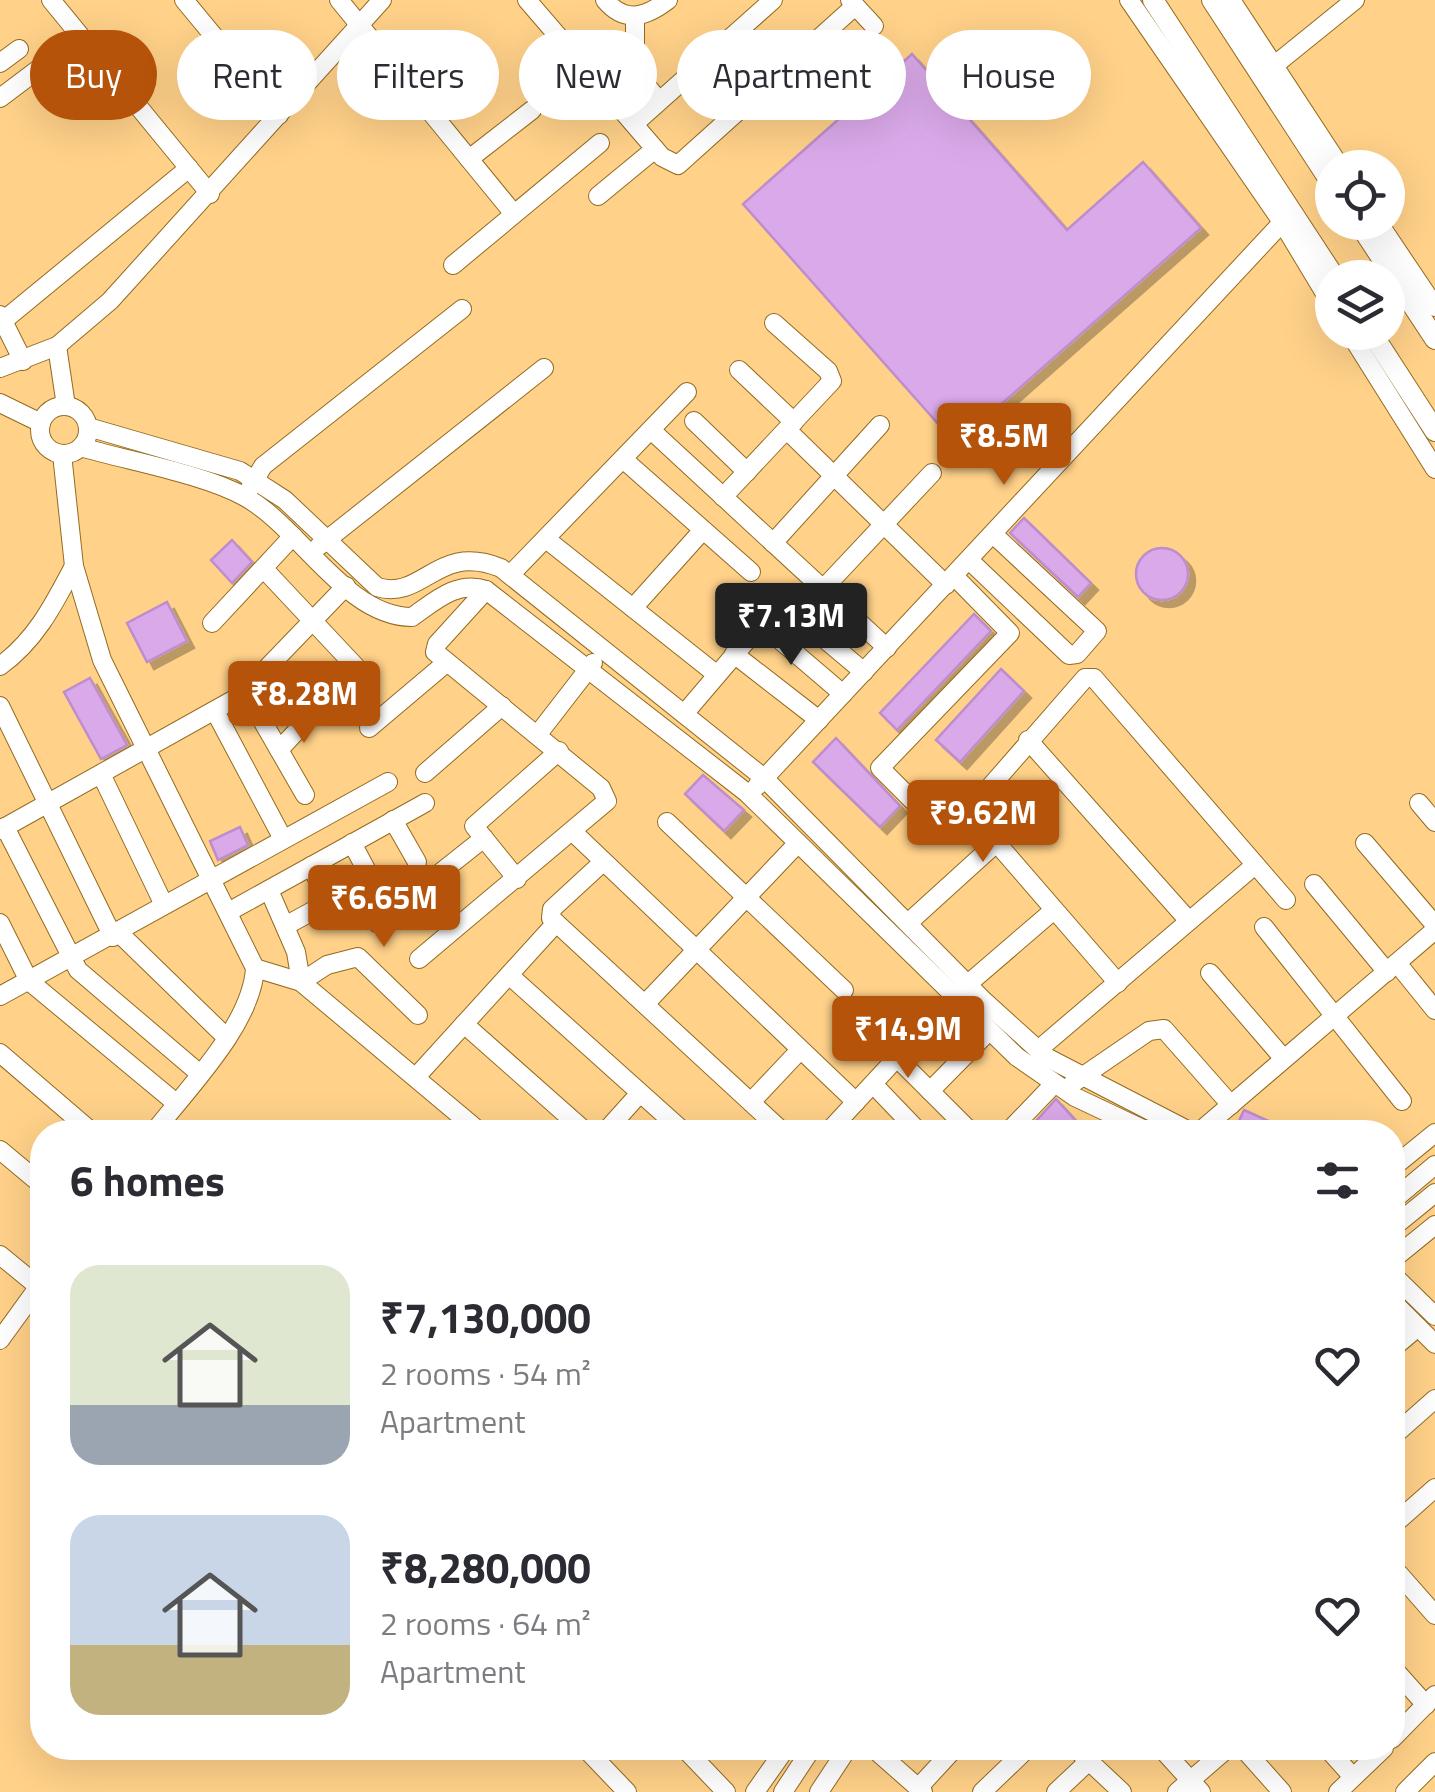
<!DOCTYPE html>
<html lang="en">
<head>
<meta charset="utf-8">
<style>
	:root { --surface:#fff; --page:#f7f7f7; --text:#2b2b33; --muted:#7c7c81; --accent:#b45309 }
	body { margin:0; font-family:"Titillium Web",sans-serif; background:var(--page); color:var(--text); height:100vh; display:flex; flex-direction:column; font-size:38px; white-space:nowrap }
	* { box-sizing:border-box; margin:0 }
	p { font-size:32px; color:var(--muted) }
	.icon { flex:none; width:55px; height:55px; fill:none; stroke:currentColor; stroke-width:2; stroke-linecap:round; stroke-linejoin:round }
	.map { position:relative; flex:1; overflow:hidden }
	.details { position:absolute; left:30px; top:1120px; width:1375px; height:640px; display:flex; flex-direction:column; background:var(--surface); border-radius:40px; box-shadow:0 10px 40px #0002 }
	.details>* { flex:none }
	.top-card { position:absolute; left:30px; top:30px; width:1375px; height:90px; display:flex; gap:20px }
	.buttons { position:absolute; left:1315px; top:150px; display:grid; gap:20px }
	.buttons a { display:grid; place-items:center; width:90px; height:90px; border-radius:50%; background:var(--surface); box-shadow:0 10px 40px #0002; font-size:50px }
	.price { position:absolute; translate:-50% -85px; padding:0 22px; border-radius:10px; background:var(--accent); color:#fff; font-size:32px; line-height:65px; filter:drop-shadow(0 2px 5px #0008) }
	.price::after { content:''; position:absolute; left:50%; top:60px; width:30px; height:22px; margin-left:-15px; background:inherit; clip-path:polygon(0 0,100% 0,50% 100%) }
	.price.active { background:#222; color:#fff }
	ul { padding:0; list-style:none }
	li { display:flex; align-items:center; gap:30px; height:250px; padding:0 40px }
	li span { display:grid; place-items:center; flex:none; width:280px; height:200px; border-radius:30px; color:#555 }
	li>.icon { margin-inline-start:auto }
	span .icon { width:120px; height:120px; fill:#fffc; stroke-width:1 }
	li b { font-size:42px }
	h2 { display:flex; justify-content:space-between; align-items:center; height:120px; padding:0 40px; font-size:42px }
	.chip { padding:0 35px; border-radius:45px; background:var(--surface); box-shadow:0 10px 40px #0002; font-size:35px; line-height:90px }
	.chip.active { background:var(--accent); color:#fff }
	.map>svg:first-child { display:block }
</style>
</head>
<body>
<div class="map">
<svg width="1435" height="1792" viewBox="0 0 1435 1792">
	<defs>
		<filter id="shadow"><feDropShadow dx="7" dy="7" stdDeviation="0" flood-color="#0004"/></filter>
	</defs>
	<rect width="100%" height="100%" fill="#ffd189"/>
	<g fill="#daa9e9" stroke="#bd8dcc" stroke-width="2.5" filter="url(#shadow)">
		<path d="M912,54L1067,230L1143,162L1201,228L956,444L743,204Z"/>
		<path d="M1024,518L1091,583L1078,597L1010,533Z"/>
		<path d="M232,540L252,562L232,583L211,560Z"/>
		<circle cx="1162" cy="574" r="26"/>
		<path d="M167,602L187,641L147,662L127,623Z"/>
		<path d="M974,614L991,631L897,730L880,713Z"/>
		<path d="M1001,669L1024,691L960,762L936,740Z"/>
		<path d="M90,678L127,745L101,759L64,692Z"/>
		<path d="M836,738L900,806L880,827L813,762Z"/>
		<path d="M703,775L744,810L724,831L685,794Z"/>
		<path d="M240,827L248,845L218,860L210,841Z"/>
		<path d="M1056,1099L1086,1132H1049L1037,1120Z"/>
		<path d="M1244,1110L1293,1132H1234Z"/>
	</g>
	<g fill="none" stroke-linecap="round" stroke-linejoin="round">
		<defs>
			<g id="minor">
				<path d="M51,0L210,194"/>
				<path d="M184,0L279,115"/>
				<path d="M339,0L514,214"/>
				<path d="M527,0L662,157L678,165L855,6"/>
				<path d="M605,0C625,24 646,17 668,0"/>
				<path d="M850,0L874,26"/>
				<path d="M1129,0L1282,222L1332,305"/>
				<path d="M1231,0L1341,168"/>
				<path d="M635,17V71L659,101"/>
				<path d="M0,63L19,49"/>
				<path d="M1266,72L1355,0"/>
				<path d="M0,98L81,37"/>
				<path d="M634,124L773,0"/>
				<path d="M469,159L532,110"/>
				<path d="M598,196L655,149"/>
				<path d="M1378,222L1435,307"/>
				<path d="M453,265L600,143"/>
				<path d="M0,315L23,361"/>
				<path d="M3,321L189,168"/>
				<path d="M1349,332L1435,469"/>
				<path d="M57,346L66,406"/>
				<path d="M0,368L57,346L110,301L382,0"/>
				<path d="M739,370L794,422"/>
				<path d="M0,403L41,423"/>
				<circle cx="64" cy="430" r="24"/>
				<path d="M694,421L747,472"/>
				<path d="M88,427L240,471L285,500L377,587C424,601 436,542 501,568L764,778L984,1001L1046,1057L1191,1132"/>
				<path d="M651,430L887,648"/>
				<path d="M787,430L946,585"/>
				<path d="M81,447C128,461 204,474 245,497C301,528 346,617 412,617C435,601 457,580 486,590L747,793L1017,1057L1075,1097L1149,1132"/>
				<path d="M62,454L74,566L102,660L255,968C252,1024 188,1088 154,1132"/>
				<path d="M623,459L751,572"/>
				<path d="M250,488L263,466L462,309"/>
				<path d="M723,497L832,381L828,371L774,323"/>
				<path d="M546,539L716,674"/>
				<path d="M773,543L880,425"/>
				<path d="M319,546L544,368"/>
				<path d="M969,560L1069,655L1077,654L1097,631L993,534"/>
				<path d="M264,569L356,667L279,750"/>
				<path d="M510,575L687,392"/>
				<path d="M823,589L932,473"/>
				<path d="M633,608L703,530"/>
				<path d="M212,623L293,536"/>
				<path d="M760,623L843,694"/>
				<path d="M734,654L819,720"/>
				<path d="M0,666C36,640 54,604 74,566"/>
				<path d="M0,706L113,937"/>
				<path d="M216,713L283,839"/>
				<path d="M684,714L777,605L789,609L864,672"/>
				<path d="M263,722L305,795"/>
				<path d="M369,728L446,663"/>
				<path d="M538,734L593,663"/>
				<path d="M1028,740L1189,921"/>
				<path d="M425,773L502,706"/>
				<path d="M102,776L164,905"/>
				<path d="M757,786L1292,212"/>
				<path d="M1419,803L1435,822"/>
				<path d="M924,812L880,768L1010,633L954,576"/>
				<path d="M393,820L417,862"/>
				<path d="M667,822L844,990"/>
				<path d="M5,827L78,970L199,1073"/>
				<path d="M0,830L240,696L346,586"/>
				<path d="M573,832L856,1102"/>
				<path d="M352,843L377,890"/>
				<path d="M1365,843L1435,925"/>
				<path d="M603,862L552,909L551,918L783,1132"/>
				<path d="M311,866L337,918"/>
				<path d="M517,879L474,826L559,751"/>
				<path d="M1314,884L1387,972"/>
				<path d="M269,890L296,952L301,982L327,965L358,957L418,1015"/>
				<path d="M230,911L425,803"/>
				<path d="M0,923L29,981L176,1103"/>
				<path d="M377,923L484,838"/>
				<path d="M908,923L995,844"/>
				<path d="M285,926L329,902"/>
				<path d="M1264,927L1402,1101"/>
				<path d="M119,933L226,1037"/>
				<path d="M419,959L607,801L601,788L435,652L437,644L486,590"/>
				<path d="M1397,963L1435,1010"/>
				<path d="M255,968L301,982L480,1132"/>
				<path d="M1210,973L1284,1059"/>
				<path d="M509,975L684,1132"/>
				<path d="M1118,983L969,811L1085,678H1094L1286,900"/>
				<path d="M0,996L388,782"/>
				<path d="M645,1004L798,843"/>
				<path d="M464,1024L586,1132"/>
				<path d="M1038,1050L1255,865"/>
				<path d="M0,1053L92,1132"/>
				<path d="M897,1058L971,1132"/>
				<path d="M416,1077L556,923"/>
				<path d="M1073,1083L1149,1031L1164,1029L1231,1105"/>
				<path d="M873,1084L919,1132"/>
				<path d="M930,1091L989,1031"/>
				<path d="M751,1102L800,1050"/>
				<path d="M605,1132L640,1093"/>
				<path d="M828,1132L954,996L1054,910"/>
				<path d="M1008,1132L1054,1084"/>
				<path d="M1199,1132L1435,930"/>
				<path d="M0,1150L42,1185"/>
				<path d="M1392,1168L1435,1133"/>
				<path d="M1392,1201L1435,1165"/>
				<path d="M1392,1228L1435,1193"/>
				<path d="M0,1255L39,1287"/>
				<path d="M1392,1260L1435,1225"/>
				<path d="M1392,1274L1435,1316"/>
				<path d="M1392,1301L1435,1344"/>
				<path d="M0,1340L42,1282"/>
				<path d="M1392,1349L1418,1327"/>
				<path d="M1392,1437L1435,1399"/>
				<path d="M1392,1526L1435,1488"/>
				<path d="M1392,1566L1435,1615"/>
				<path d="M1392,1667L1426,1705"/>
				<path d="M1392,1739L1435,1695"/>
				<path d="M585,1748L627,1792"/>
				<path d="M684,1748L726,1792"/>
				<path d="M873,1748L923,1792"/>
				<path d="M1075,1748L1122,1792"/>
				<path d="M1161,1748L1201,1792"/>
				<path d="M1243,1748L1282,1792"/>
				<path d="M1327,1748L1353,1777"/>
				<path d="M918,1788L955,1748"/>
				<path d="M755,1792L786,1748"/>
				<path d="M783,1792L812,1748"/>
				<path d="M819,1792L848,1748"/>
				<path d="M982,1792L1028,1748"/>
				<path d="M1056,1792L1089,1761"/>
				<path d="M1177,1792L1228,1748"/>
				<path d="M1338,1792L1384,1748"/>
				<path d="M1405,1792L1435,1762"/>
			</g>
			<g id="major">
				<path d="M1153,0L1335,278"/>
				<path d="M1212,0L1332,184"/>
				<path d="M1358,222L1435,339"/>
				<path d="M1371,332L1435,431"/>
			</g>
		</defs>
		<use href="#minor" stroke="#946b1e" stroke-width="20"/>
		<use href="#major" stroke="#946b1e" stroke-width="22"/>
		<use href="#minor" stroke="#fff" stroke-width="18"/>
		<use href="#major" stroke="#fff" stroke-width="20"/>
	</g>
</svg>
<div class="buttons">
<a><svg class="icon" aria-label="locate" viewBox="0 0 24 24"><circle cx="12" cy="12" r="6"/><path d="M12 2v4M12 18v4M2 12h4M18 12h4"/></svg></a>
<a><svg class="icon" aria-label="layers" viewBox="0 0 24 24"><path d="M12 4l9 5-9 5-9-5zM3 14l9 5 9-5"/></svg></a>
</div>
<b class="price" style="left:1004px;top:488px">₹8.5M</b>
<b class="price active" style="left:791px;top:668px">₹7.13M</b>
<b class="price" style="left:304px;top:746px">₹8.28M</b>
<b class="price" style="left:983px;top:865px">₹9.62M</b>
<b class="price" style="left:384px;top:950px">₹6.65M</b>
<b class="price" style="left:908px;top:1081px">₹14.9M</b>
<div class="top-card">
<a class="chip active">Buy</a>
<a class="chip">Rent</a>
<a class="chip">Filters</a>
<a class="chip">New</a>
<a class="chip">Apartment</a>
<a class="chip">House</a>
</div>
<section class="details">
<h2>6 homes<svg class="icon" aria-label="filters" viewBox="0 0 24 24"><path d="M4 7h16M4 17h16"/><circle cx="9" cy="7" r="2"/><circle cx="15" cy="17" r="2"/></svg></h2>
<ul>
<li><span style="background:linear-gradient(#dfe7d0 70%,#9aa5b1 0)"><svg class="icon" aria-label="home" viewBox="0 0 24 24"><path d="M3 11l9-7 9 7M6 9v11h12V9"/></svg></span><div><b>₹7,130,000</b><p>2 rooms · 54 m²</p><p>Apartment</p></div><svg class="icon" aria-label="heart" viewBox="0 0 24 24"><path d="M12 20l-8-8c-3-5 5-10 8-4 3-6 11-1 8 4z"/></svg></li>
<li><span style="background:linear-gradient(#c9d6e8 65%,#c2b280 0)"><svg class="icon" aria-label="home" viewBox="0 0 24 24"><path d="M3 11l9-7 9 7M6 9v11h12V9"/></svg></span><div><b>₹8,280,000</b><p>2 rooms · 64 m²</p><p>Apartment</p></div><svg class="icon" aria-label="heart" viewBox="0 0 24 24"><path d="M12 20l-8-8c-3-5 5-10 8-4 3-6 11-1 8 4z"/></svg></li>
</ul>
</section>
</div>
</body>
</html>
